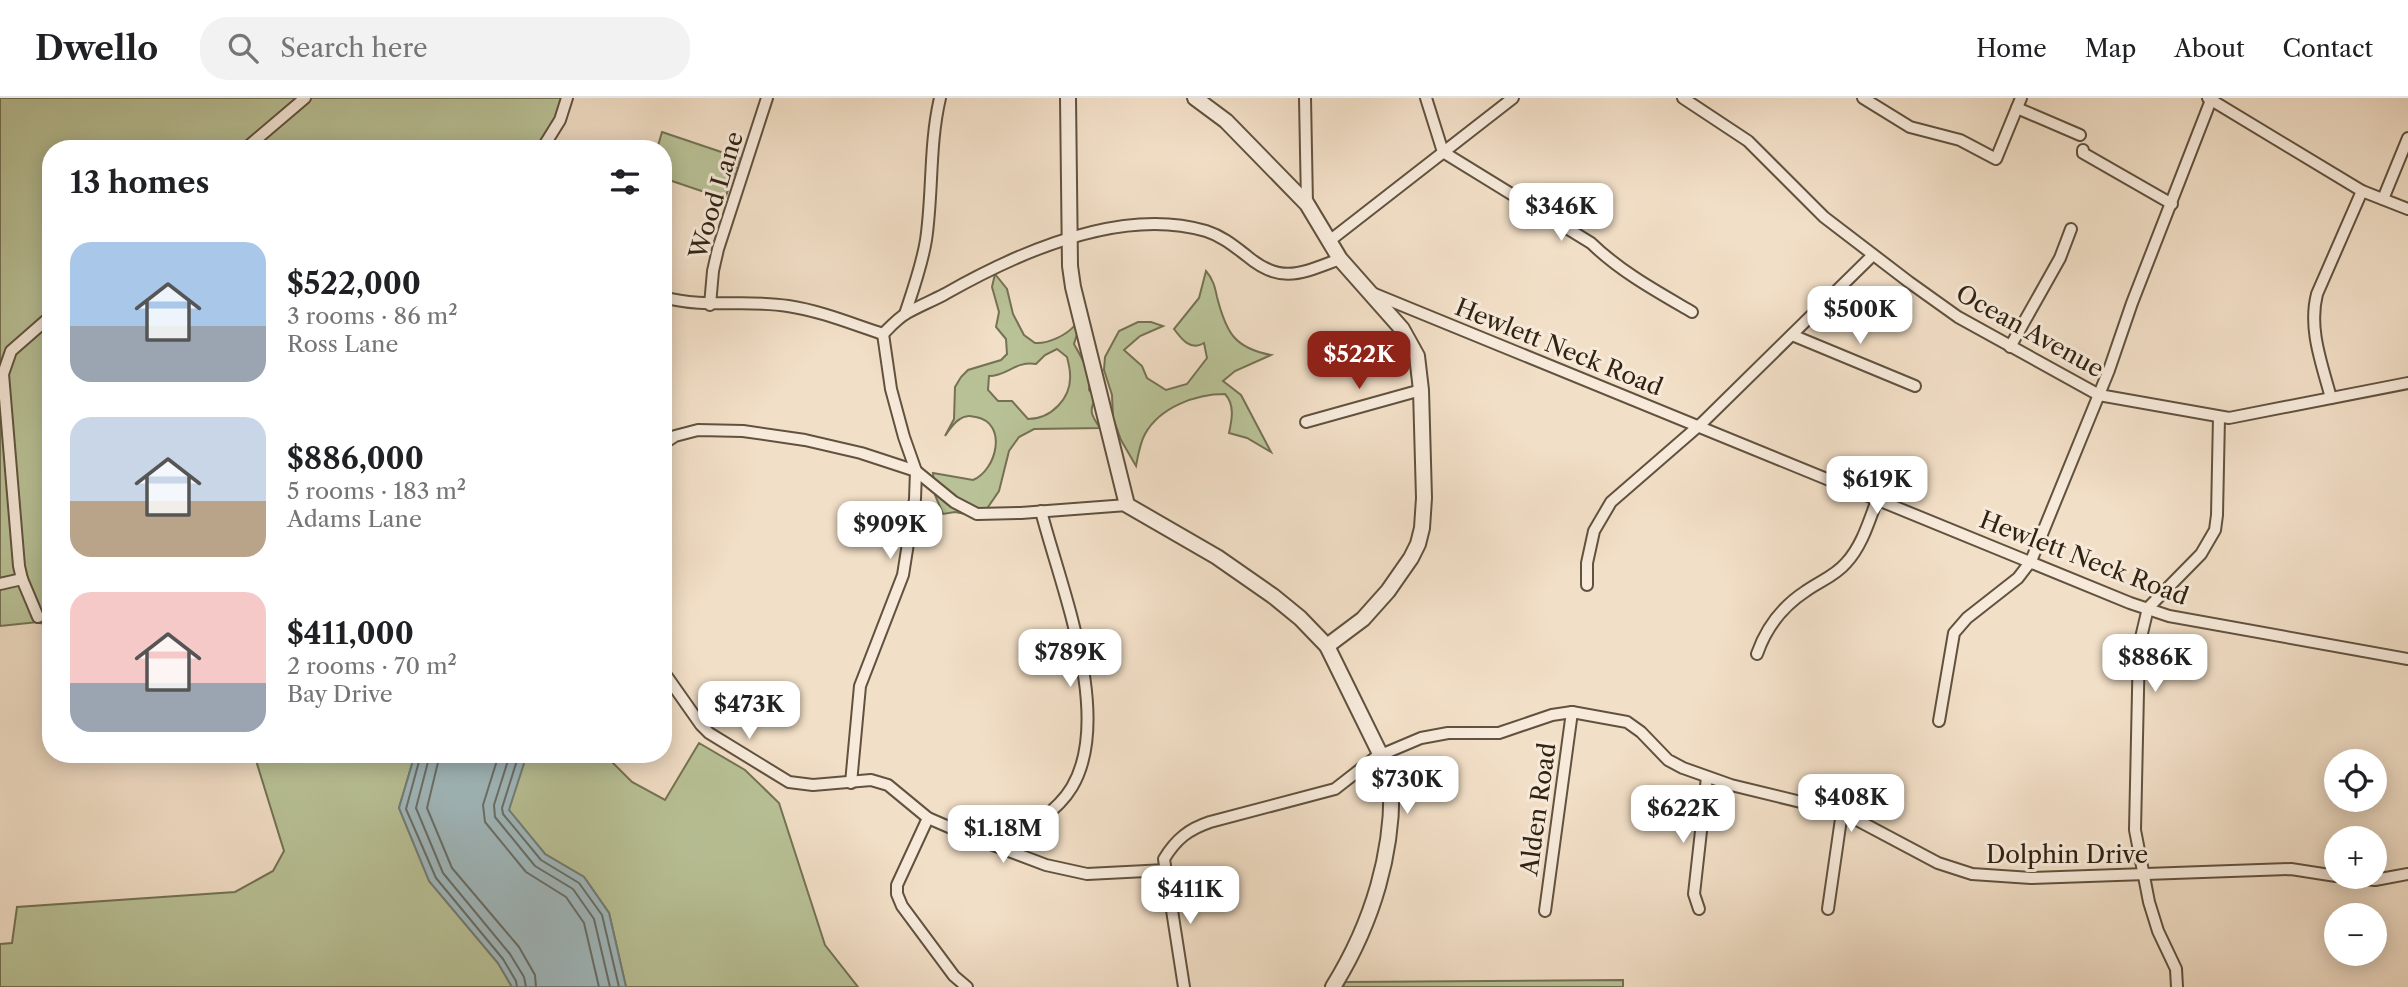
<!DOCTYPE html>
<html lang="en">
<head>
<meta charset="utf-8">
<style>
	:root { --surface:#fff; --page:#f2f2f2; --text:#202124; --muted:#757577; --line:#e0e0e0; --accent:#8f2418 }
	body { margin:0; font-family:"Libre Caslon Text",serif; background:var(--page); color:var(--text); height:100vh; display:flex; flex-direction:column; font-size:26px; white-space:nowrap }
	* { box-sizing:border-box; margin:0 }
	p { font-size:23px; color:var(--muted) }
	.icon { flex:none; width:38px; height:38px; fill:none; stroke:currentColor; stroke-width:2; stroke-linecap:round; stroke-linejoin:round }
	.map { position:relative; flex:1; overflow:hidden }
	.panel { position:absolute; left:42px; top:42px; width:630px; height:623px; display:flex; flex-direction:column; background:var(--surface); border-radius:28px; box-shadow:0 4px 18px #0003 }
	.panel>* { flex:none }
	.controls { position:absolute; left:2324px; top:651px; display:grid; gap:14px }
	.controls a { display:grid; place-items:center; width:63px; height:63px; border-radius:50%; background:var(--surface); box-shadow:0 4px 18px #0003; font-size:35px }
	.price { position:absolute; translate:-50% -60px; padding:0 16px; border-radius:14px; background:#fff; color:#222; font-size:23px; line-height:46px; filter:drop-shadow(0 2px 4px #0008) }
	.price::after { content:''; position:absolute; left:50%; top:42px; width:21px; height:16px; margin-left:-10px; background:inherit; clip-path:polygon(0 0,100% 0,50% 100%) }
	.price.on { background:var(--accent); color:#fff }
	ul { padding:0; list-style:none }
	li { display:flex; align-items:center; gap:21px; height:175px; padding:0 28px }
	li span { display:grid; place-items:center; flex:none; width:196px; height:140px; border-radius:21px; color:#555 }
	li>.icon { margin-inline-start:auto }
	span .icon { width:84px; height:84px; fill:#fffc; stroke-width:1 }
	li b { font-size:30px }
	h2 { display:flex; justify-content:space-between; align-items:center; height:84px; padding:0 28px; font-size:30px }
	header { display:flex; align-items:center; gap:42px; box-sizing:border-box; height:98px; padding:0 35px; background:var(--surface); border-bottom:2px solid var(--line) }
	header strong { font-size:33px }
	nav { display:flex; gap:38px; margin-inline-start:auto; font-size:24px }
	.search { width:490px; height:63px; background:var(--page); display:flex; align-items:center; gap:18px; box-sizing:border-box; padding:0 24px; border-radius:28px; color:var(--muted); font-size:26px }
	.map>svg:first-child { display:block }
</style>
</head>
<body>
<header>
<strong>Dwello</strong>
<div class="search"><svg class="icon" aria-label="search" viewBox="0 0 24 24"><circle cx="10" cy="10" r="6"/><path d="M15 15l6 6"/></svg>Search here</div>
<nav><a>Home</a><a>Map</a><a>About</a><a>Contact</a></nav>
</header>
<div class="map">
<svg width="2408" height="889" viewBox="0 0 2408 889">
	<rect width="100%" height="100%" fill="#f2dfc7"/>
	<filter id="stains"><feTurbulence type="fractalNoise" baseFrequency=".00286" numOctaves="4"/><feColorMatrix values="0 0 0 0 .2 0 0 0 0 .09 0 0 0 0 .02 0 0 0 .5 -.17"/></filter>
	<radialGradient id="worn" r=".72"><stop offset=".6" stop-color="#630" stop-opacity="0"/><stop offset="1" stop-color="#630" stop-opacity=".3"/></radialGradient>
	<g fill="#b9c297" stroke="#747254" stroke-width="2" fill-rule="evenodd">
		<path d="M0,0H567L544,51H51V529L38,524L0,528Z"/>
		<path d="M662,34L739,60L725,101L663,80V51H657Z"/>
		<path d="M1206,173C1213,181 1215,189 1217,199C1226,234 1234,250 1271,257L1235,273L1223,283L1241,297L1271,354L1247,340L1229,335C1232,321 1235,307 1225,296C1196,296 1160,309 1145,336C1140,345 1138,357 1136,368L1121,342L1113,320L1112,297L1104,272L1105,259L1119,233L1138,224H1151L1163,228L1140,238L1124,252L1142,268L1147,280L1166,292L1187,286L1207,260L1204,245C1191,253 1182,242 1174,231L1199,200Z"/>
		<path d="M995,176L1007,191L1013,216L1024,237L1035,245C1048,246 1067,237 1075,227L1078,233L1074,246C1082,260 1091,275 1089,292L1096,300C1088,313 1092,318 1100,330L1034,331L1019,339L1009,353L999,393L986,412L971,417L955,414L943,416L935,397L933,375L973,382C997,372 1008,325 976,319C970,318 965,317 960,321C954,324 949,332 945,338L954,321L955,289L961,279L968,272L1001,262L1007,256L1006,241L996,229L999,214L992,189ZM1057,251L1067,259C1068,264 1070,270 1070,276C1072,300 1051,321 1028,321L1012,303H998L988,292L989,278C1008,278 1014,263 1036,266L1045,257Z"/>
		<path d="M699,645L745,672L779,705L825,847L858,889H626L609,815L584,779L545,756L508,712L527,656H604L632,684L665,702Z"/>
		<path d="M254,656H415L399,710L430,784L498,865L512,889H0V846L12,845L17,809L235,794L273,773L284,753Z"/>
		<path d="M1623,882V889H1343L1345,884Z"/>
	</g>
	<path fill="#a0bac0" stroke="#737e7a" stroke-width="2" d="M415,656H527L509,712L545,756L584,779L609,815L626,889H512L498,865L429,783L399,710Z"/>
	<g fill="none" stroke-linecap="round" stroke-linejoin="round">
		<g stroke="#686e68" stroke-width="2">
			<path d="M421,656L406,711L436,780L503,861L516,883L517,889"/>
			<path d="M430,656L416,710L443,775L510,856L524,879L526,889"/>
			<path d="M440,656L427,710L452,770L519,849L535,877L536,889"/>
			<path d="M499,656L483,707L485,724L526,774L566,799L584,825L599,889"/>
			<path d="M510,656L494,707L495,719L535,768L573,791L594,821L610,889"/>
			<path d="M519,656L502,710L503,716L541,762L579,785L602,817L619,889"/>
		</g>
		<defs>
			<g id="minor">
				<path d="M1305,0L1307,106"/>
				<path d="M1426,0L1443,54L1591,145C1621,174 1656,193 1692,214"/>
				<path d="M1683,0L1748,43L1824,119L1909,184L1958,219L2099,297L2229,320L2408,285"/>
				<path d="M1863,0L1910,29L1960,42L1996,61L2021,0"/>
				<path d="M2208,0L2362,93L2408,111"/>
				<path d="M2017,10L2080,37"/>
				<path d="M245,51L305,0"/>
				<path d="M542,51L560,22L567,0"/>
				<path d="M2083,52V55L2172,106"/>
				<path d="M2383,101L2408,40"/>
				<path d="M1328,144L1513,0"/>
				<path d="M1372,195L2130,505L2169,518L2408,561"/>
				<path d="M663,199C705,211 747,201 788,208C821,213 852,226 883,236"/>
				<path d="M710,207L713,173L718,151L767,0"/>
				<path d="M905,216C913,192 922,167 926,142C933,95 929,47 940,0"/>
				<path d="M883,236C890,229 898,220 907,215C919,208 932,203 945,196C1017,155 1122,108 1206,133C1222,138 1234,148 1247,158C1281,187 1302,175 1340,161"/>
				<path d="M1792,237L1915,288"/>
				<path d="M2010,249L2060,160L2071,131"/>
				<path d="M2331,300C2322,266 2308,231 2317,196L2362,93"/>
				<path d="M1306,324L1421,292"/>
				<path d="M663,346L675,338L698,332L743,333L805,342L861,355L916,373L954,404L977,416L1021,415L1127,407"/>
				<path d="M22,481L19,468L3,276L11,253L51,218"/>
				<path d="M0,486L22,481L38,519"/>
				<path d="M1587,487V465L1594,433L1611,404L1702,325L1873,157"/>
				<path d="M1757,556C1766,530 1783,508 1806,493C1820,483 1835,478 1846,465C1862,448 1869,423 1877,402"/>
				<path d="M663,573L701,627L709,635L789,684L813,687L871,682L888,687L928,720L972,739L1046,767L1087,776L1166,772"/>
				<path d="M1939,623L1954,535L1967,520L2018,480L2031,463L2109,272L2132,205L2211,2"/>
				<path d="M851,685L860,588L903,477L915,401L916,373L904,339L891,291L883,236"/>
				<path d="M928,720L897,787V796L902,808L954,878L967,889"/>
				<path d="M997,748C1024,733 1056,716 1072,689C1114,618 1060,487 1041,413"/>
				<path d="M2341,779L2375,782L2408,776"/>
				<path d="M1699,811L1694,796L1707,679"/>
				<path d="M1828,811L1842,714"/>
				<path d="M1545,813L1572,614"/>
				<path d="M1184,889L1164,761C1176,741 1189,731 1210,724L1335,691L1376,659L1421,640L1448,635H1499L1552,617L1572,614L1627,624L1641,634L1668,662L1683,670L1731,687L1842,714L1938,765L1972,776L2031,780L2291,771L2336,778"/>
				<path d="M2177,889L2176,871L2158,833L2149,804L2135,732L2139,548L2148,510L2201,456L2215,432L2217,417L2219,319"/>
			</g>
			<g id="tertiary">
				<path d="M1068,0L1070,168L1073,189L1127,407L1217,459L1273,498L1300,520L1327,548L1391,678C1395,753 1372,826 1333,889"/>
				<path d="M1195,0L1226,23L1307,106L1340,161L1402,231L1417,258L1421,292L1424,400L1422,430L1418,446L1411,460L1388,493L1363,521L1327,548"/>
			</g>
		</defs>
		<use href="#minor" stroke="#60523e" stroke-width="14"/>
		<use href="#tertiary" stroke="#60523e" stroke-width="18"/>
		<use href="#minor" stroke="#f7eadb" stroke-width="10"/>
		<use href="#tertiary" stroke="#f7eadb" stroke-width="14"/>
	</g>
	<g text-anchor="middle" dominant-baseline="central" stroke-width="6" stroke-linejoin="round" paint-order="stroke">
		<g font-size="24" fill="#302311" stroke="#f7eadb">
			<text transform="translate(716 97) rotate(-73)">Wood Lane</text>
			<text transform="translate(2030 233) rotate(29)">Ocean Avenue</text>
			<text transform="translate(1559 249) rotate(22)">Hewlett Neck Road</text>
			<text transform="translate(2084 460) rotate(21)">Hewlett Neck Road</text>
			<text transform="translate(1538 711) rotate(-82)">Alden Road</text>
			<text x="2067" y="756">Dolphin Drive</text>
		</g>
	</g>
	<rect width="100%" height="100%" filter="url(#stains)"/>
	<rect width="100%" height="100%" fill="url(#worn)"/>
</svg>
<div class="controls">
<a><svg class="icon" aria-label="locate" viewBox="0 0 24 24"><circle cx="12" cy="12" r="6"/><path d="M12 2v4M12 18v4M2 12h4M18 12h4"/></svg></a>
<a>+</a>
<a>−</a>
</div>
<b class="price" style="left:1561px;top:145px">$346K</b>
<b class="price" style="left:1860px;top:248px">$500K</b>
<b class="price on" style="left:1359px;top:293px">$522K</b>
<b class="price" style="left:1877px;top:418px">$619K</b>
<b class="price" style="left:890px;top:463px">$909K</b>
<b class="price" style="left:1070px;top:591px">$789K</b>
<b class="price" style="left:2155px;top:596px">$886K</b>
<b class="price" style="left:749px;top:643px">$473K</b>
<b class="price" style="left:1407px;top:718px">$730K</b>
<b class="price" style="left:1851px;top:736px">$408K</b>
<b class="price" style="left:1683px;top:747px">$622K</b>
<b class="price" style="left:1003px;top:767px">$1.18M</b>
<b class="price" style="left:1190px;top:828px">$411K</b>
<section class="panel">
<h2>13 homes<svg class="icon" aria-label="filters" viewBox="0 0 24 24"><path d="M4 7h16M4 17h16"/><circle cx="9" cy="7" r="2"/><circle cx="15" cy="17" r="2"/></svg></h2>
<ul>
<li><span style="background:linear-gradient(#a9c7e8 60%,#9aa5b1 0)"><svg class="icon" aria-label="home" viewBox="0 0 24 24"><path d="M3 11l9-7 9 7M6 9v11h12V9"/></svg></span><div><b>$522,000</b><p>3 rooms · 86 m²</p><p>Ross Lane</p></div></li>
<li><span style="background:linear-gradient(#c9d6e8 60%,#b9a48a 0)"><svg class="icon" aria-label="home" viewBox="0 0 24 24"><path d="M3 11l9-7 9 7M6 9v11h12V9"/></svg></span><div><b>$886,000</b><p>5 rooms · 183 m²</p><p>Adams Lane</p></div></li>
<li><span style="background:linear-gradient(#f6c9c9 65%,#9aa5b1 0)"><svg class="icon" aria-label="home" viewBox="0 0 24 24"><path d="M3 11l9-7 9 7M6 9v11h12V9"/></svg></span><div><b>$411,000</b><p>2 rooms · 70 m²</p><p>Bay Drive</p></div></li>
</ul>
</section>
</div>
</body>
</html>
